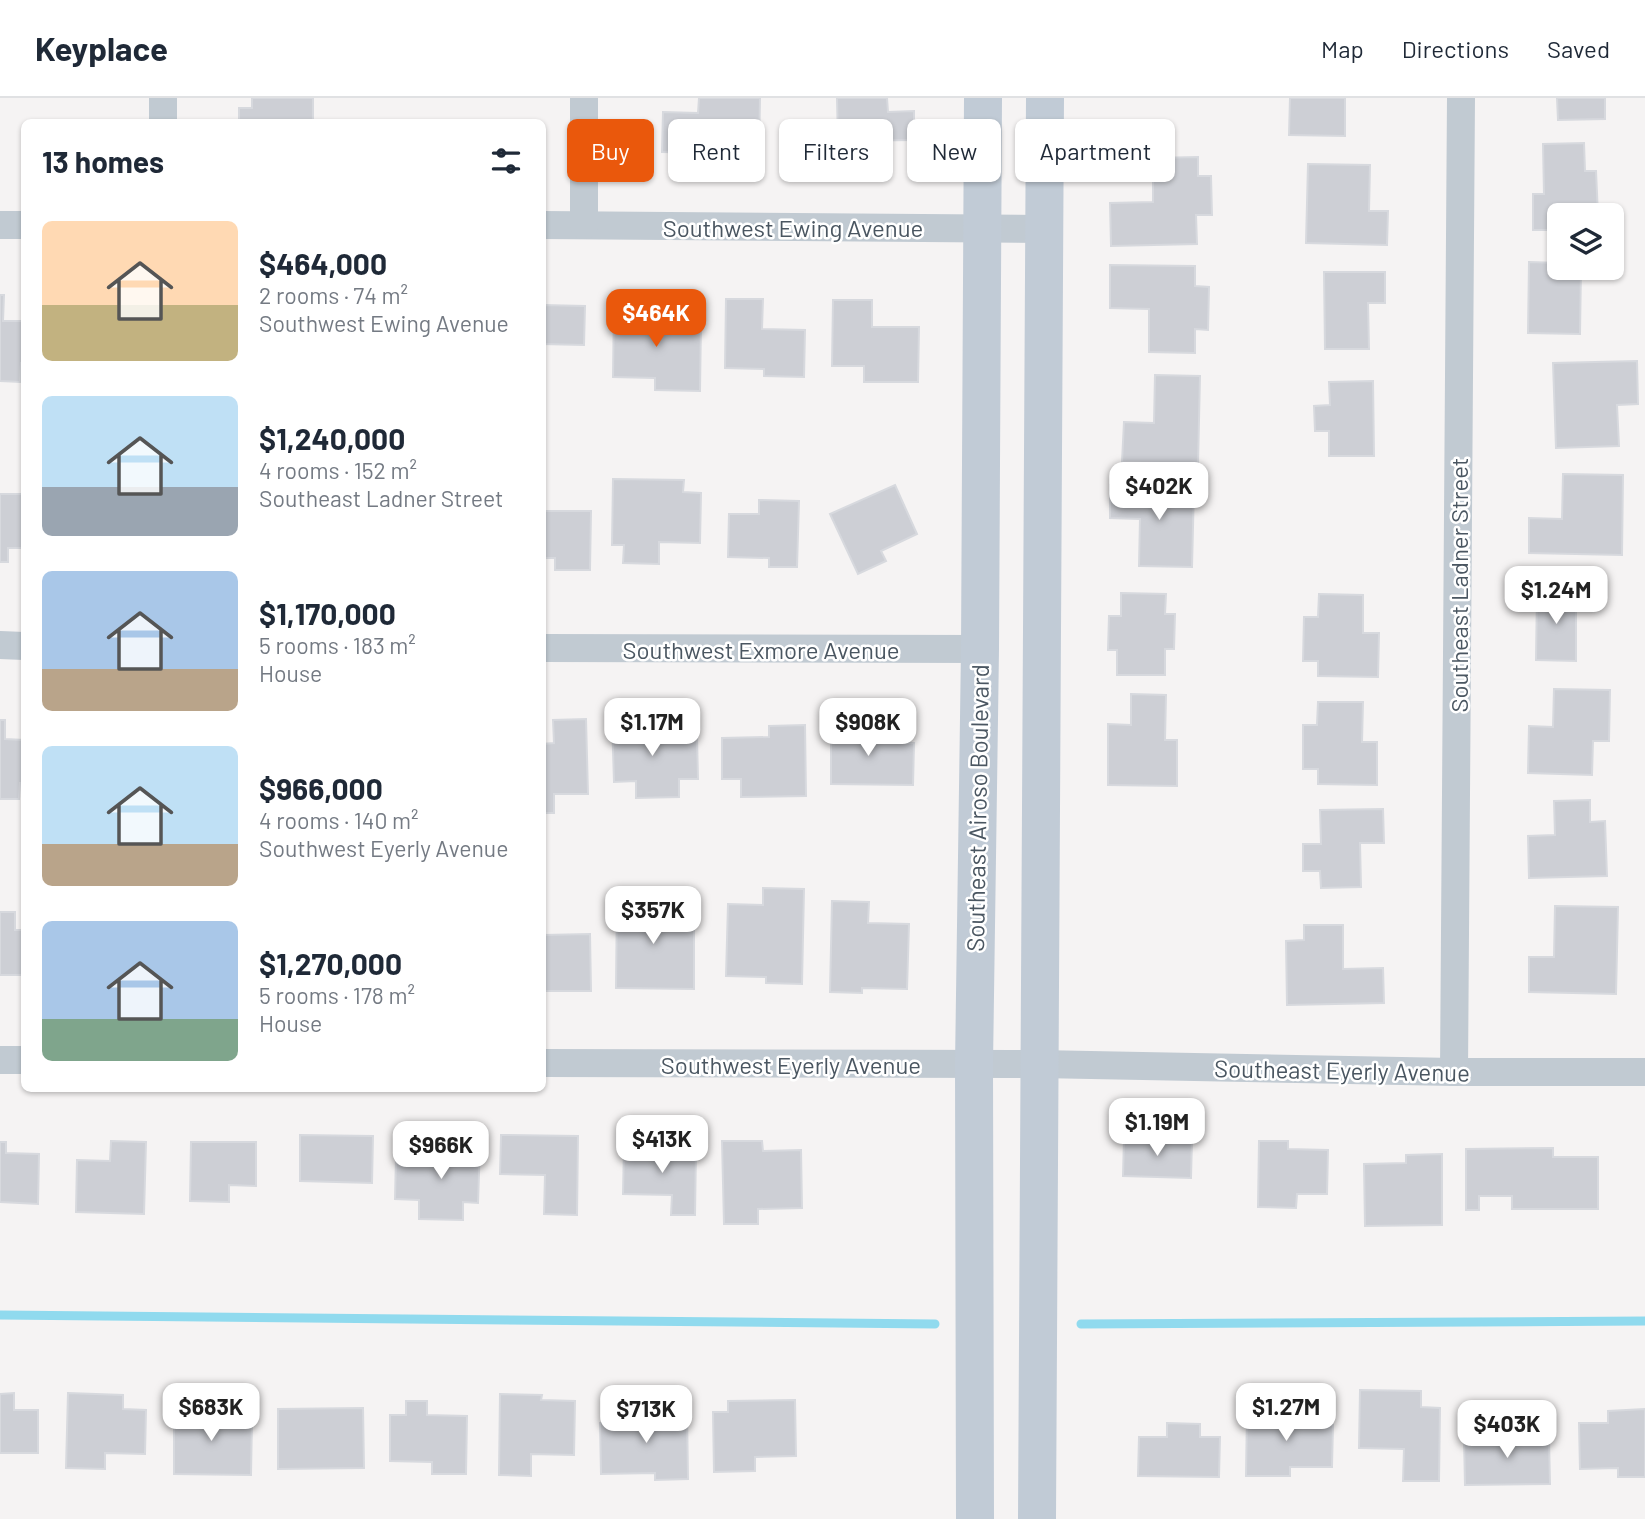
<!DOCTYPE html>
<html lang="en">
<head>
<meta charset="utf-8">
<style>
	:root { --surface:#fff; --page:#f2f2f3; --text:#1f2937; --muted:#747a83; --line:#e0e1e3; --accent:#ea580c }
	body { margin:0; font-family:Barlow,sans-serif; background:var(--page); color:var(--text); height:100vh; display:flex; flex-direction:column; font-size:26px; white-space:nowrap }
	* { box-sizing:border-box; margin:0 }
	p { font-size:23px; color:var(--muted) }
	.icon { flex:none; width:38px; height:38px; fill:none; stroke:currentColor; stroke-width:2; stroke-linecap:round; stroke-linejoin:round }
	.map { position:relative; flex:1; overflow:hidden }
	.side { position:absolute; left:21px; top:21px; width:525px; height:973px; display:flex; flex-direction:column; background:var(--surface); border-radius:10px; box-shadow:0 2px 5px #0004 }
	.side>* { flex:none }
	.top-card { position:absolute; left:567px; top:21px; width:665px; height:63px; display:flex; gap:14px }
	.controls { position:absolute; left:1547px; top:105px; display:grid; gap:14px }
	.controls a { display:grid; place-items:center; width:77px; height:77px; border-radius:10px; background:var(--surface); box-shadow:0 2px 5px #0004; font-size:35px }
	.price { position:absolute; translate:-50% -60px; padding:0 16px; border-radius:14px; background:#fff; color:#222; font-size:23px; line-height:46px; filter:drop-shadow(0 2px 4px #0008) }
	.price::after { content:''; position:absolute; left:50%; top:42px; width:21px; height:16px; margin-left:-10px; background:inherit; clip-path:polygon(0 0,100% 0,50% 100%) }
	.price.on { background:var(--accent); color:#fff }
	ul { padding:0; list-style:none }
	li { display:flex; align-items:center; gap:21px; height:175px; padding:0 21px }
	li span { display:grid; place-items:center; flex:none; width:196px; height:140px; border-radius:10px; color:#555 }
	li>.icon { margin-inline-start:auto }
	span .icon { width:84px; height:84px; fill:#fffc; stroke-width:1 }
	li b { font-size:30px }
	h2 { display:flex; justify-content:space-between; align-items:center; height:84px; padding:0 21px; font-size:30px }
	.chip { padding:0 24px; border-radius:10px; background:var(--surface); box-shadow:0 2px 5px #0004; font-size:24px; line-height:63px }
	.chip.on { background:var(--accent); color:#fff }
	header { display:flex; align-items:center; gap:42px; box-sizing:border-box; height:98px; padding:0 35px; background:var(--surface); border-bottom:2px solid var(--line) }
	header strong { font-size:33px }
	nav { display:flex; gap:38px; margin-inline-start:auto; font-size:24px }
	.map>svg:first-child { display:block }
</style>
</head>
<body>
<header>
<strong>Keyplace</strong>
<nav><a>Map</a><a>Directions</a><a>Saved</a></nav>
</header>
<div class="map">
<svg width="1645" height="1421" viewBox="0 0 1645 1421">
	<rect width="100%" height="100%" fill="#f5f3f3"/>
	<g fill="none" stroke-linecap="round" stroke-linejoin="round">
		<g stroke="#90daee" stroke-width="9">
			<path d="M0,1217L935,1226"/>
			<path d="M1081,1226L1645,1223"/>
		</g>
	</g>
	<g fill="#cdcfd5" stroke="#d7d9de" stroke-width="2">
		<path d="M252,0H313V23L239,24V10H252Z"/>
		<path d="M699,0H760L759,56L662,54L663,14L698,15Z"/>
		<path d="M837,0H887L888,14L914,13V42L838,43Z"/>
		<path d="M1290,0H1345V38L1289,37Z"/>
		<path d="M1557,0H1605V21L1558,22Z"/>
		<path d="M1584,45L1585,73H1596L1598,117H1559V132H1533V96H1544L1543,46Z"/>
		<path d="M1198,59V78H1211L1212,117H1196L1197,146L1111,148L1110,105L1153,104V60Z"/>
		<path d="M1308,66L1370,67L1369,113H1388L1387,147L1306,145Z"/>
		<path d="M1529,164L1559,165V170H1581L1580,236L1528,235Z"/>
		<path d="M1110,167L1195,168V188L1209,189L1208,232L1195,231V255L1149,254V211L1110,210Z"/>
		<path d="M1324,174H1385V205H1368L1369,251H1325Z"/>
		<path d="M0,197H4L3,223H24V265H21L20,284L0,283Z"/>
		<path d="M726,201H763L762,231L805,232L804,279L764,278V271L725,270Z"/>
		<path d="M833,202H872V229H919L918,284H864V268H832Z"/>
		<path d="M614,205H650L649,223H701L700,293L655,292V280L613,279Z"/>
		<path d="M542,207L585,208L584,247L542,246Z"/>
		<path d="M1637,263L1638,306L1617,307L1619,348L1556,350L1553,265Z"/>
		<path d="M1155,277L1200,278L1198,366L1122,364L1124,324L1154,325Z"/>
		<path d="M1373,283L1374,358H1329V333H1315L1314,308L1330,307L1329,284Z"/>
		<path d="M1563,376L1623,377L1622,457L1529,455V420L1562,421Z"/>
		<path d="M613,381L684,382L683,394L701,395L700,445L659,444V466L623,465L624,447H612Z"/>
		<path d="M895,387L917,436L881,453L886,463L858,476L830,416Z"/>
		<path d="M1110,387L1194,389L1192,469L1139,468L1140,421L1110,420Z"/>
		<path d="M0,396H24V450H8V464H0Z"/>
		<path d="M759,402L799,403L797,469H769V460L728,459L729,416H759Z"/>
		<path d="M542,413H591L590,472H555V460H542Z"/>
		<path d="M1537,493L1576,494V563L1536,562Z"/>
		<path d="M1121,495L1166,496L1165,516H1175L1174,551H1165V577H1117V552H1108L1109,518H1121Z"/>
		<path d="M1319,496L1363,497V535H1379L1378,579L1318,578V563H1303L1304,519H1318Z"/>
		<path d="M1554,591L1610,592L1609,643H1593L1592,677L1528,675L1529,628L1553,629Z"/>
		<path d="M1131,596L1166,597L1165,642H1177V688L1108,687V626L1131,627Z"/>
		<path d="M1318,604H1363L1362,644H1377V687L1318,686V671H1303V627H1317Z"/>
		<path d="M656,619V639H697L698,681H679V699L636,700V683L614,684L612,620Z"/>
		<path d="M586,621L588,696H554V715H542V646L554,645L553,622Z"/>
		<path d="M831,621L864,622V645H914L913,687L831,686Z"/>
		<path d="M0,622H5V641L24,642V685H20L19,701H0Z"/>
		<path d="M805,627L806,698L741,699V681H722V640L769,639V628Z"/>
		<path d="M1590,702V724L1605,723L1607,778L1529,780L1528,738L1555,737L1554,703Z"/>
		<path d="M1383,711L1384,745H1360L1361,789L1321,790L1320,773H1303V746H1321L1320,712Z"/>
		<path d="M763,790L804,791L802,886L766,885V879L726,878L728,806L763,807Z"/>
		<path d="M617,798H656V817H694V891L616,890Z"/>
		<path d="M832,803L869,804L868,825L909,826L907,891L862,890V895L830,894Z"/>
		<path d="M1555,808L1618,809L1616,896L1529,894V859H1554Z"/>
		<path d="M0,814H15V832H24V877H0Z"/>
		<path d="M542,814L543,837L590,836L591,893H542Z"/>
		<path d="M1304,827H1343V871L1383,870L1384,905L1287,907L1286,843L1304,842Z"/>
		<path d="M300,1037L373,1038L372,1085L300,1083Z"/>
		<path d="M501,1037L578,1038L577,1117L544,1116L545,1077L500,1076Z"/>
		<path d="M1124,1040L1192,1042L1191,1080L1123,1078Z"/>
		<path d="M111,1043L146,1044L144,1116L76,1114L77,1062L110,1063Z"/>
		<path d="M722,1043H762L763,1053L801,1052L802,1110L758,1111V1126H724Z"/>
		<path d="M1259,1043H1288V1051L1328,1052L1327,1096H1297L1296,1110L1258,1109Z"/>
		<path d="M0,1044H6V1055L39,1056L38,1106L0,1104Z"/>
		<path d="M191,1044H256V1088L229,1087V1104L190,1103Z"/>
		<path d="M435,1045L480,1046L478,1105L463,1104V1122L419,1121V1102L395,1101L396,1059L435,1060Z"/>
		<path d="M624,1048L696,1051L695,1117H671L672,1097L623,1096Z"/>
		<path d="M1553,1050V1059H1598V1111H1512V1098H1479V1112H1466V1051Z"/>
		<path d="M1442,1056V1127L1365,1128L1364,1066L1406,1065V1057Z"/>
		<path d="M1360,1292L1421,1293V1309L1440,1310L1439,1383H1403L1404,1351L1359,1350Z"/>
		<path d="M14,1295V1312H38V1355H0V1296Z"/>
		<path d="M68,1295L123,1297V1311L146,1312L145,1356L105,1355V1371L66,1370Z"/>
		<path d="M500,1296L542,1297L541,1302L575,1303L574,1357L531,1356V1378L499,1377Z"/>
		<path d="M795,1302L796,1358L755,1359V1373L714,1374L713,1314H728V1303Z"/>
		<path d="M406,1303H427V1317L467,1318L466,1376H432V1364L390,1363V1317H406Z"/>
		<path d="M174,1310L224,1311V1322H252L251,1377L174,1376Z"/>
		<path d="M363,1310L364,1370L278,1371V1311Z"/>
		<path d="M1645,1311V1379H1618V1370L1580,1371L1579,1325H1608V1313Z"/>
		<path d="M687,1313L688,1381L655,1382V1375L601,1376L600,1325H616V1314Z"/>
		<path d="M1247,1314L1316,1315V1327H1333L1332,1369H1290V1378H1246Z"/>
		<path d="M1167,1325L1200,1326V1339H1220L1219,1379L1138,1378L1139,1339H1167Z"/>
		<path d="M1507,1329H1523V1341L1549,1340L1550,1386L1465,1387L1464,1340H1507Z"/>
	</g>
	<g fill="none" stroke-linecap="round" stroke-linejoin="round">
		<g stroke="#c1cad2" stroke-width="28">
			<path d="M163,24V0"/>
			<path d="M0,127H24"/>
			<path d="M542,127L1044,131"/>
			<path d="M584,127V0"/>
			<path d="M0,547L24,548"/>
			<path d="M542,550L980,551"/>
			<path d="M0,962H24"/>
			<path d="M542,965L1039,966L1454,974H1645"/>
			<path d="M1454,974L1461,0"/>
		</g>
		<g stroke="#c1cbd6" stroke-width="38">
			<path d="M975,1421L974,967L980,551L983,0"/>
			<path d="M1037,1421L1045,0"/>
		</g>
	</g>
	<g text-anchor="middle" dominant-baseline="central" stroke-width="5" stroke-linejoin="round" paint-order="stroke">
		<g font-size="24" fill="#4a5661" stroke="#fff">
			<text x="793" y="129">Southwest Ewing Avenue</text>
			<text transform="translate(1458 487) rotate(-90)">Southeast Ladner Street</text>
			<text x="761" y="551">Southwest Exmore Avenue</text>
			<text transform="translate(977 710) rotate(-89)">Southeast Airoso Boulevard</text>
			<text x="791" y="966">Southwest Eyerly Avenue</text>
			<text transform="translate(1342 972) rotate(1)">Southeast Eyerly Avenue</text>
		</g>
	</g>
</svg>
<div class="controls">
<a><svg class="icon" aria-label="layers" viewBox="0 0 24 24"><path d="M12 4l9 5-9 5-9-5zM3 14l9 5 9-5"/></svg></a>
</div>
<b class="price on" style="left:656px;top:251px">$464K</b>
<b class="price" style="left:1159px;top:424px">$402K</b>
<b class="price" style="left:1556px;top:528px">$1.24M</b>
<b class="price" style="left:652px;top:660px">$1.17M</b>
<b class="price" style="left:868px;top:660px">$908K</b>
<b class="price" style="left:653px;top:848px">$357K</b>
<b class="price" style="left:1157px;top:1060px">$1.19M</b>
<b class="price" style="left:662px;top:1077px">$413K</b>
<b class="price" style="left:441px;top:1083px">$966K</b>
<b class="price" style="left:211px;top:1345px">$683K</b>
<b class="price" style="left:1286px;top:1345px">$1.27M</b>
<b class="price" style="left:646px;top:1347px">$713K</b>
<b class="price" style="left:1507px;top:1362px">$403K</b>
<div class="top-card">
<a class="chip on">Buy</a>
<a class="chip">Rent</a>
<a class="chip">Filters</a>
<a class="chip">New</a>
<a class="chip">Apartment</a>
</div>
<section class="side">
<h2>13 homes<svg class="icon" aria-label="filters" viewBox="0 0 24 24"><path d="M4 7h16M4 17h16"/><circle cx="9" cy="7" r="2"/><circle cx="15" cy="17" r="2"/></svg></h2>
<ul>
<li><span style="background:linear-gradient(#ffd9b3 60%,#c2b280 0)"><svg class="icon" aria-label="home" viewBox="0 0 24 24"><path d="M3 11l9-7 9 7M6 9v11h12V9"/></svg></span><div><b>$464,000</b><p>2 rooms · 74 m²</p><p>Southwest Ewing Avenue</p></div></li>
<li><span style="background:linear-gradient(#bfe0f5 65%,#9aa5b1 0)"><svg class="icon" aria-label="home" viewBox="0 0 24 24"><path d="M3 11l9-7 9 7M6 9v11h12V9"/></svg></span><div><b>$1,240,000</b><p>4 rooms · 152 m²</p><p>Southeast Ladner Street</p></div></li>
<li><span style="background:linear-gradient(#a9c7e8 70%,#b9a48a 0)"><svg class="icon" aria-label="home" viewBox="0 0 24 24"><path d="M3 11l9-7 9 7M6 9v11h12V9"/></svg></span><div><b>$1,170,000</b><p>5 rooms · 183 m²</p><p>House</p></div></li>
<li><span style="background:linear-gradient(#bfe0f5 70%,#b9a48a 0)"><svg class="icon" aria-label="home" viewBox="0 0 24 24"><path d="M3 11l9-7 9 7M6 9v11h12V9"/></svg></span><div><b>$966,000</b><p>4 rooms · 140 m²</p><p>Southwest Eyerly Avenue</p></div></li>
<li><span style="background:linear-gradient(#a9c7e8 70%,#7fa58c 0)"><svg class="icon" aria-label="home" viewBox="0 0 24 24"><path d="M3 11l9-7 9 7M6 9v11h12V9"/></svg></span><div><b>$1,270,000</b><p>5 rooms · 178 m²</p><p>House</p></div></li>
</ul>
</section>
</div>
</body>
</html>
